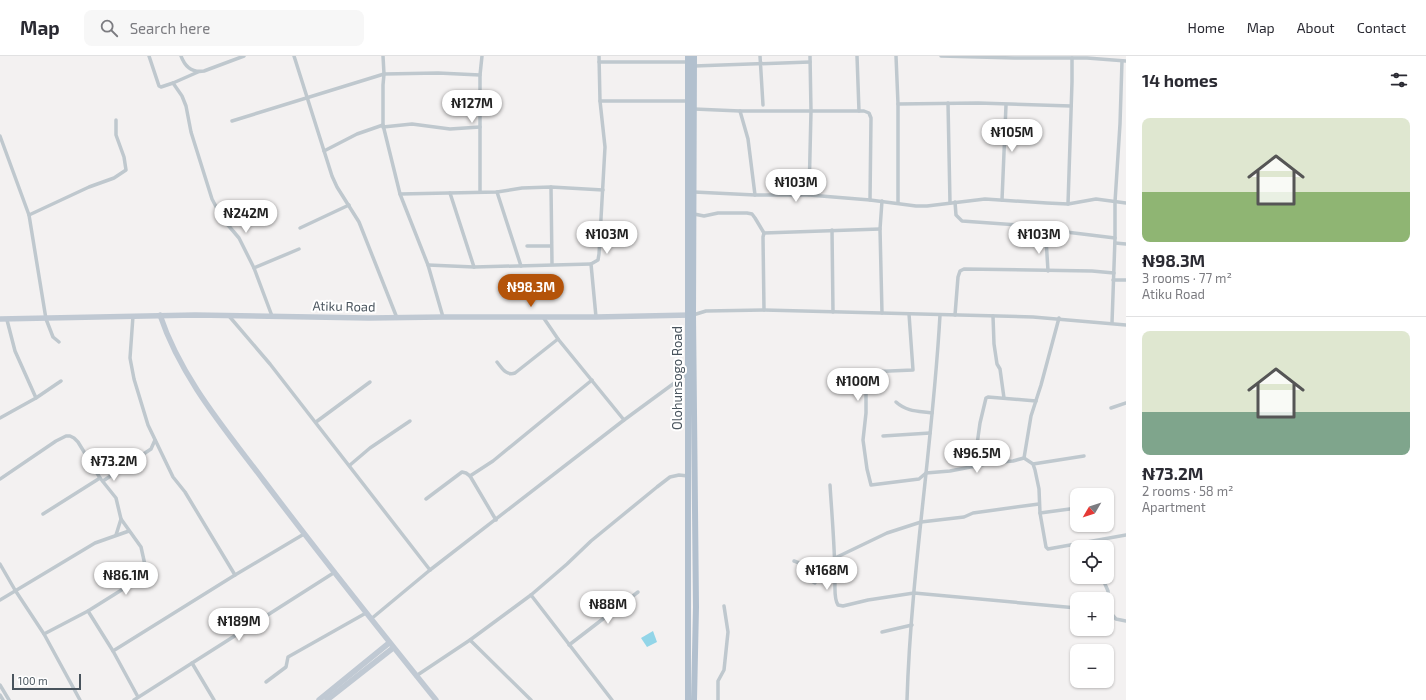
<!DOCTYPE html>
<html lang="en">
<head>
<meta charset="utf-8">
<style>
	:root { --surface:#fff; --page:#f7f7f7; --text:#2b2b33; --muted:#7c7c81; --line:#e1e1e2; --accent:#b45309 }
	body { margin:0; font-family:"Exo 2",sans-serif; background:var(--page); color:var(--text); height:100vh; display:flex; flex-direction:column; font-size:15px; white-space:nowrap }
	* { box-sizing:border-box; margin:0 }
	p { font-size:13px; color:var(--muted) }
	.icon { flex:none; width:22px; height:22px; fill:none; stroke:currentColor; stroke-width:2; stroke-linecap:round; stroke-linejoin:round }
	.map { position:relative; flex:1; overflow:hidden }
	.details { display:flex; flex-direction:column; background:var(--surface); width:300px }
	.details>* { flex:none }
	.needle { width:26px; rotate:231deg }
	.tools { position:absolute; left:1070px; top:432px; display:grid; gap:8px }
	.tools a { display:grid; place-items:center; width:44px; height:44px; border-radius:8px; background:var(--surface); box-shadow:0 1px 3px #0004; font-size:20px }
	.scale { position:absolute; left:12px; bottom:10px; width:69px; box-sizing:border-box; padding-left:4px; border:2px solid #49545d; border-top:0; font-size:11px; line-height:14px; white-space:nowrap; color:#49545d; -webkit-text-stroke:3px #fff; paint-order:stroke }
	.price { position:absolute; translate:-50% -34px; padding:0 9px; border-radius:14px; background:#fff; color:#222; font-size:13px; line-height:26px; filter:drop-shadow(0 1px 2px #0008) }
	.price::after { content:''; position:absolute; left:50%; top:24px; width:12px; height:9px; margin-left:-6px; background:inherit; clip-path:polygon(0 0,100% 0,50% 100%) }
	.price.current { background:var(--accent); color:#fff }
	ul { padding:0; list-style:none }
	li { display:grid; align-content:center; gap:8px; height:212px; padding:0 16px }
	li+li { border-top:1px solid var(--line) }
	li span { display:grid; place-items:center; height:124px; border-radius:8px; color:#555 }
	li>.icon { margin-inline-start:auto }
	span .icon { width:72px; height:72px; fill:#fffc; stroke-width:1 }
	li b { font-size:17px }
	h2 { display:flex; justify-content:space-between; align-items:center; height:48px; padding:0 16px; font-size:17px }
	header { display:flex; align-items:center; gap:24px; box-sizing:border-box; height:56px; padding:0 20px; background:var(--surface); border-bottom:1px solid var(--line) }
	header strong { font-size:19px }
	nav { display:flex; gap:22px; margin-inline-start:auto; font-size:14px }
	.search { width:280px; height:36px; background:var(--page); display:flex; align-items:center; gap:10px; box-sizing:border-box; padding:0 14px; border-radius:8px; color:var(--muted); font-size:15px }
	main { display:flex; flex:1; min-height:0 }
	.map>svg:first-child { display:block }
</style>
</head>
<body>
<header>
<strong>Map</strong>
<div class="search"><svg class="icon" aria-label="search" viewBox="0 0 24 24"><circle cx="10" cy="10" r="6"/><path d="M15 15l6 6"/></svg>Search here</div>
<nav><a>Home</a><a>Map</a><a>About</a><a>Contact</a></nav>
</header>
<main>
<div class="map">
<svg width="1126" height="644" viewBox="0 0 1126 644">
	<rect width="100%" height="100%" fill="#f3f1f1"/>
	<path fill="#92d5e8" d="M653,575L657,586L647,591L641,582Z"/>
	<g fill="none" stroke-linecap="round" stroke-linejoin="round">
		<g stroke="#bfc8ce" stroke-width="3.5">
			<path d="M149,0L159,30L161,31L173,27L182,40L186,50L191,76L212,143L222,162L239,182L254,212L272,260"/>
			<path d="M181,0C185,11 192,17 204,15L244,0"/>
			<path d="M294,0L332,120L337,131L359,166L397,262"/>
			<path d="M383,0L384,18L383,29V69L400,138L428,209L443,261"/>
			<path d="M760,0L763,49"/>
			<path d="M857,0L859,55"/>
			<path d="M896,0L898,48V147"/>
			<path d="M941,0L1014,2H1087L1126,5"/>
			<path d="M599,6H688"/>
			<path d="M694,10L810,6"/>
			<path d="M173,27L198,16"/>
			<path d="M600,45H688"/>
			<path d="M948,47L950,147"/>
			<path d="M898,48L978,47L1071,50"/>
			<path d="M694,53L740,55H864L869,57L871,62L870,144"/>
			<path d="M740,55L748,83L755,139"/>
			<path d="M232,65L384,18L438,17L480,19"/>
			<path d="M383,71L412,68L450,73L480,71"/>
			<path d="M0,80L29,159L46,263L53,281L59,286"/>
			<path d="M324,95L357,78L383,69"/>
			<path d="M551,131L552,208"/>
			<path d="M480,136V19L482,0"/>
			<path d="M497,136L521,210"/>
			<path d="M694,136L755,139H809L870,144L916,150H927L985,143L1047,147L1068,148L1096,143L1126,147"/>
			<path d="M450,137L474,211"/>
			<path d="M400,138L497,136L522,132L551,131L603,134"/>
			<path d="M809,139L811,55L810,0"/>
			<path d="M1002,144L1006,49"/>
			<path d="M882,145L880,173L882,257"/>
			<path d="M955,146L956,159L962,165L1032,170L1066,176L1115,182"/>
			<path d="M1068,148L1072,26V2"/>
			<path d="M694,158L704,160L718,157H747L752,158L755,162L764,177L763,181L764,254"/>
			<path d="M29,159L89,131L114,122L126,114L124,101L116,79V64"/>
			<path d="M1037,171L1046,182L1048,215"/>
			<path d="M300,172L349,149"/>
			<path d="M832,174L833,256"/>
			<path d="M764,177L880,173"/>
			<path d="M1046,182L1054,174"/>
			<path d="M1115,187L1126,188"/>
			<path d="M527,190H551"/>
			<path d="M428,209L474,211L591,208"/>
			<path d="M254,212L299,193"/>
			<path d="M1113,224H1126"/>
			<path d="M909,258L913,314L866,316V357L863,384L867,413L871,429L919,423L926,417L950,415L991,407L1013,405L1024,402L1033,408L1035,414L1039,433L1040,457L1046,491L1048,493L1126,479"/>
			<path d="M693,259L706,255L764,254L1033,261L1126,269"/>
			<path d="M955,259L958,221L960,215L964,213L1092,215L1114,217"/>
			<path d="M133,260L130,302L134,323L148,369L173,421L185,436L235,519"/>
			<path d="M229,260L270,308L430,514"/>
			<path d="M993,260L994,288L997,308L1000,313L1004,342"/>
			<path d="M543,261L558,283L624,364"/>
			<path d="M596,261L591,208L598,204L599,198L605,91L600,45L599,0"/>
			<path d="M7,264L15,295L36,342"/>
			<path d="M1112,267L1115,182V146L1120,68L1122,5"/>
			<path d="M497,306C502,312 506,320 515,317L558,283"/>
			<path d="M896,346C907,356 919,355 932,357"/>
			<path d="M1111,352L1126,347"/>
			<path d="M0,362L36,342L61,325"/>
			<path d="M316,366L370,326"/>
			<path d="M883,380L930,377"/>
			<path d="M1024,402L1031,360L1041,329L1059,262"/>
			<path d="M1033,408L1084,400"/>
			<path d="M350,409L370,392L410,365"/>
			<path d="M974,410L980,367L986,342L988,341L1036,345"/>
			<path d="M470,420L496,464"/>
			<path d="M0,423L56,385L66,380H70L74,382L78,386L100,422L116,442L121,463L116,479"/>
			<path d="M103,425L151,393L155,384"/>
			<path d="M830,429C832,461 835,493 835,525C835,533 834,543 838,549L843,550L868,544L914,537L1077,552"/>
			<path d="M426,443L462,416L466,417L470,420L493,405L592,324"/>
			<path d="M1040,457L1077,452"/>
			<path d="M43,458L100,422"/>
			<path d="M835,502L887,477L921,466L964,461L973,457L1002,453L1039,448"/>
			<path d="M794,505L802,508L808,523L815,527"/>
			<path d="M0,508L15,534L44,578L80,644"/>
			<path d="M1102,521L1108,535V554L1116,563L1126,565"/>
			<path d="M531,539L612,644"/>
			<path d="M0,544L95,487L129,475"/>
			<path d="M88,555L113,595L138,641"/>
			<path d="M371,563L430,514L624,364L688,317"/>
			<path d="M882,576L912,569"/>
			<path d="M44,578L88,555L147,518L141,491L121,463"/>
			<path d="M470,584L531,644"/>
			<path d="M569,589L638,536"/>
			<path d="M113,595L235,519L304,478"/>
			<path d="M192,607L214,644"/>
			<path d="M416,620L470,584L531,539L567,508L591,485L657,431L670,421L679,419L688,420"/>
			<path d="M266,626L286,611L288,601L366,557"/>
			<path d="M0,629L9,644"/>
			<path d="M0,639L3,644"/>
			<path d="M134,644L335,516"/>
			<path d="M718,644V625L724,614L728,576L724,550"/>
			<path d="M907,644C911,515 933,387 940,259"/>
		</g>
		<g stroke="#c0c9d3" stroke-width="5.5">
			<path d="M160,259C181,322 225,373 264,425C320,499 378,572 436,644"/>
			<path d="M0,263L195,259L369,262L443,261H596L691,259"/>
			<path d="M319,644L389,587"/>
			<path d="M327,644L393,592"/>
		</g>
		<g stroke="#b2c0ce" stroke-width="6">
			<path d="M694,0L693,259L696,551L694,644"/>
			<path d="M688,644V0"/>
		</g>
	</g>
	<g text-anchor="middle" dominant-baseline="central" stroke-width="4" stroke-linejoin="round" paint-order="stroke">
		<g font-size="13" fill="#49545d" stroke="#fff">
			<text transform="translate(344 250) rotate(1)">Atiku Road</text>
			<text transform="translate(677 322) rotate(-90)">Olohunsogo Road</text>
		</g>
	</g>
</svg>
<div class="tools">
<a><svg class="needle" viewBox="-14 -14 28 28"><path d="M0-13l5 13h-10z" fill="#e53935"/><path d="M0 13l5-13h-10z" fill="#7c7c81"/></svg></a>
<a><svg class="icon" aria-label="locate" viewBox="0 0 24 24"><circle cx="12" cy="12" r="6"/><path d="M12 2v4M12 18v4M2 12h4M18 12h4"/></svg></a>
<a>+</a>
<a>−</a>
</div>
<div class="scale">100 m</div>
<b class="price" style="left:472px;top:68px">₦127M</b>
<b class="price" style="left:1012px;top:97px">₦105M</b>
<b class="price" style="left:796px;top:147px">₦103M</b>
<b class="price" style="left:246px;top:178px">₦242M</b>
<b class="price" style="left:607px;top:199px">₦103M</b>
<b class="price" style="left:1039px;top:199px">₦103M</b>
<b class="price current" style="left:531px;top:252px">₦98.3M</b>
<b class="price" style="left:858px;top:346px">₦100M</b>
<b class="price" style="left:977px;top:418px">₦96.5M</b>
<b class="price" style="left:114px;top:426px">₦73.2M</b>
<b class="price" style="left:827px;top:535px">₦168M</b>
<b class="price" style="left:126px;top:540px">₦86.1M</b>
<b class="price" style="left:608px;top:569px">₦88M</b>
<b class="price" style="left:239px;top:586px">₦189M</b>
</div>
<section class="details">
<h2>14 homes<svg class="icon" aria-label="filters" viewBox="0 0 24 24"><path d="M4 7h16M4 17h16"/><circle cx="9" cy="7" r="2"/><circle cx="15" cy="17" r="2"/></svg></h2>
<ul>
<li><span style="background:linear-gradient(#dfe7d0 60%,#8fb573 0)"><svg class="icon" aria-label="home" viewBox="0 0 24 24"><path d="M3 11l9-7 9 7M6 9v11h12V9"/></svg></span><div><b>₦98.3M</b><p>3 rooms · 77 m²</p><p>Atiku Road</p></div></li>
<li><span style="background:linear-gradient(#dfe7d0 65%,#7fa58c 0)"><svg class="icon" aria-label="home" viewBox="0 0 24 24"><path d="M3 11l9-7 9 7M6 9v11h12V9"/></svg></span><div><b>₦73.2M</b><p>2 rooms · 58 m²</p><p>Apartment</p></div></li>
</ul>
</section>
</main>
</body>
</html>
